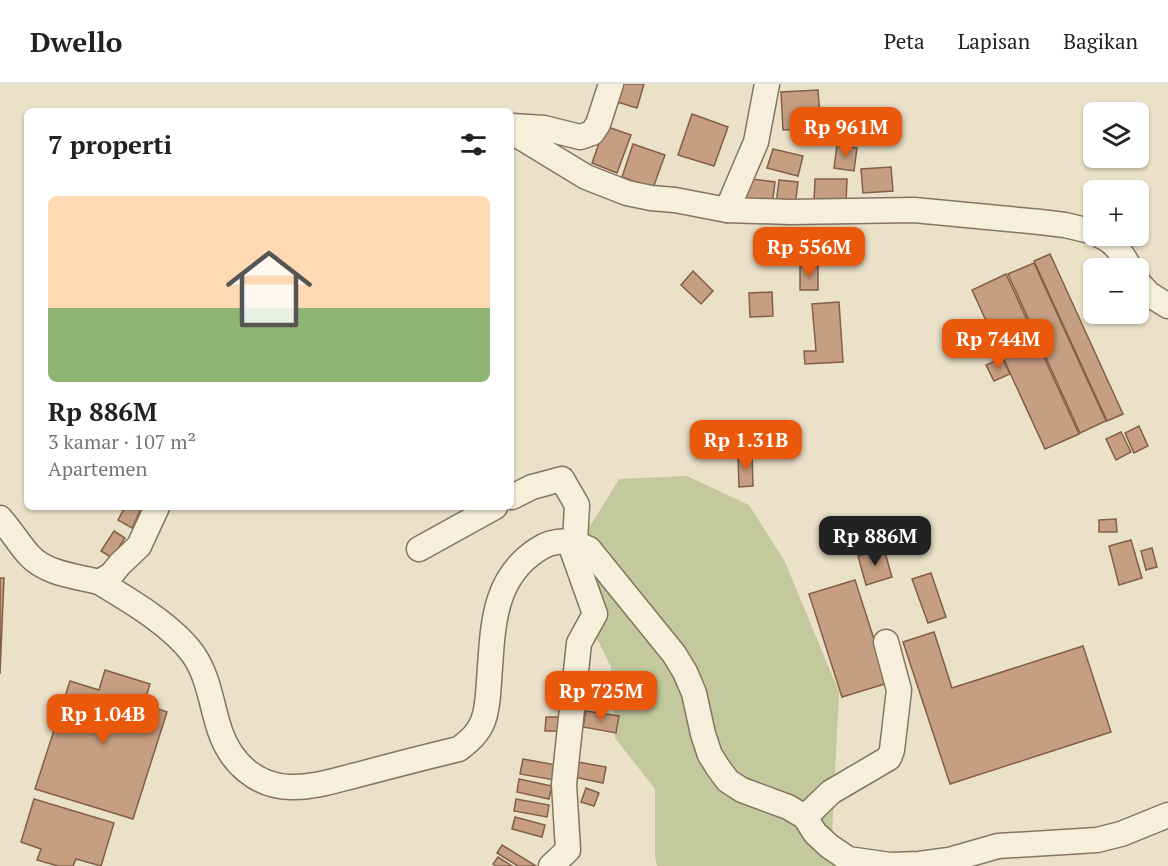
<!DOCTYPE html>
<html lang="id">
<head>
<meta charset="utf-8">
<style>
	:root { --surface:#fff; --page:#f2f2f2; --text:#222; --muted:#767676; --line:#e0e0e0; --accent:#ea580c }
	body { margin:0; font-family:"PT Serif",serif; background:var(--page); color:var(--text); height:100vh; display:flex; flex-direction:column; font-size:22px; white-space:nowrap }
	* { box-sizing:border-box; margin:0 }
	p { font-size:20px; color:var(--muted) }
	.icon { flex:none; width:33px; height:33px; fill:none; stroke:currentColor; stroke-width:2; stroke-linecap:round; stroke-linejoin:round }
	.map { position:relative; flex:1; overflow:hidden }
	.sheet { position:absolute; left:24px; top:24px; width:490px; height:402px; display:flex; flex-direction:column; background:var(--surface); border-radius:9px; box-shadow:0 2px 4px #0004 }
	.sheet>* { flex:none }
	.controls { position:absolute; left:1083px; top:18px; display:grid; gap:12px }
	.controls a { display:grid; place-items:center; width:66px; height:66px; border-radius:9px; background:var(--surface); box-shadow:0 2px 4px #0004; font-size:30px }
	.price { position:absolute; translate:-50% -51px; padding:0 14px; border-radius:12px; background:var(--accent); color:#fff; font-size:20px; line-height:39px; filter:drop-shadow(0 2px 3px #0008) }
	.price::after { content:''; position:absolute; left:50%; top:36px; width:18px; height:14px; margin-left:-9px; background:inherit; clip-path:polygon(0 0,100% 0,50% 100%) }
	.price.active { background:#222; color:#fff }
	ul { padding:0; list-style:none }
	li { display:grid; align-content:center; gap:12px; height:318px; padding:0 24px }
	li+li { border-top:2px solid var(--line) }
	li span { display:grid; place-items:center; height:186px; border-radius:9px; color:#555 }
	li>.icon { margin-inline-start:auto }
	span .icon { width:108px; height:108px; fill:#fffc; stroke-width:1 }
	li b { font-size:26px }
	h2 { display:flex; justify-content:space-between; align-items:center; height:72px; padding:0 24px; font-size:26px }
	header { display:flex; align-items:center; gap:36px; box-sizing:border-box; height:84px; padding:0 30px; background:var(--surface); border-bottom:2px solid var(--line) }
	header strong { font-size:28px }
	nav { display:flex; gap:33px; margin-inline-start:auto; font-size:21px }
	.map>svg:first-child { display:block }
</style>
</head>
<body>
<header>
<strong>Dwello</strong>
<nav><a>Peta</a><a>Lapisan</a><a>Bagikan</a></nav>
</header>
<div class="map">
<svg width="1168" height="782" viewBox="0 0 1168 782">
	<rect width="100%" height="100%" fill="#ebe1c9"/>
	<path fill="#c3c99d" d="M687,392L749,421L785,478L839,608L832,752L870,782H657L655,773V705L615,654L611,583L579,518L586,449L619,395Z"/>
	<g fill="#c69f82" stroke="#835f47" stroke-width="1.5">
		<path d="M619,0H644L637,24L614,17Z"/>
		<path d="M818,6L821,44L783,46L781,8Z"/>
		<path d="M831,24L858,29L854,52L826,47Z"/>
		<path d="M692,30L728,43L714,82L678,71Z"/>
		<path d="M605,42L631,51L617,89L592,79Z"/>
		<path d="M633,60L665,71L653,104L622,93Z"/>
		<path d="M837,61L857,64L854,87L834,84Z"/>
		<path d="M773,65L803,72L798,92L767,84Z"/>
		<path d="M891,83L893,107L863,109L861,85Z"/>
		<path d="M744,94L775,98L772,122L741,119Z"/>
		<path d="M815,95H847L846,119L814,118Z"/>
		<path d="M779,96L798,98L795,123L776,121Z"/>
		<path d="M1050,170L1123,330L1107,337L1034,177Z"/>
		<path d="M1034,179L1106,337L1080,349L1008,190Z"/>
		<rect x="800" y="182" width="18" height="24"/>
		<path d="M693,187L713,207L701,220L681,201Z"/>
		<path d="M1006,190L1079,350L1045,365L972,206Z"/>
		<path d="M772,208L773,232L750,233L749,209Z"/>
		<path d="M839,218L843,278L805,280L804,267H816L812,220Z"/>
		<path d="M1002,274L1010,290L994,297L986,281Z"/>
		<path d="M1139,342L1148,362L1134,369L1125,349Z"/>
		<path d="M1121,348L1131,368L1116,376L1106,355Z"/>
		<path d="M752,371L753,402L739,403L738,372Z"/>
		<path d="M125,423H134L140,427L132,444L118,436Z"/>
		<path d="M1116,435L1117,448H1099V436Z"/>
		<path d="M114,447L125,454L112,474L101,467Z"/>
		<path d="M1131,456L1142,494L1119,501L1109,462Z"/>
		<path d="M1152,464L1157,483L1146,486L1141,467Z"/>
		<path d="M884,465L892,493L866,501L858,472Z"/>
		<path d="M931,489L946,533L928,539L912,495Z"/>
		<path d="M0,494H4L0,590Z"/>
		<path d="M855,496L888,599L842,613L809,510Z"/>
		<path d="M934,548L952,604L1083,562L1111,648L950,700L903,558Z"/>
		<path d="M105,586L150,600L144,620L167,628L133,735L35,705L70,597L99,606Z"/>
		<path d="M586,627L619,632L616,649L583,643Z"/>
		<path d="M546,633H563V647H545Z"/>
		<path d="M523,675L556,681L554,696L520,690Z"/>
		<path d="M578,678L606,683L603,699L574,693Z"/>
		<path d="M519,695L552,702L549,715L517,708Z"/>
		<path d="M586,704L599,709L594,722L581,718Z"/>
		<path d="M34,715L114,739L101,782L76,775L73,782H58L37,776L41,765L21,758Z"/>
		<path d="M516,715L549,721L547,733L514,727Z"/>
		<path d="M515,733L545,741L542,753L512,745Z"/>
		<path d="M502,761L536,782H518L497,769Z"/>
		<path d="M498,773L512,782H496L493,780Z"/>
	</g>
	<g fill="none" stroke-linecap="round" stroke-linejoin="round">
		<defs>
			<g id="minor">
				<path d="M512,42L544,44L580,53L592,49L598,40L611,0"/>
				<path d="M512,48L586,93L627,109L651,114L675,116L727,126L790,128L914,126L1040,138L1065,141L1094,148"/>
				<path d="M727,126L756,58L767,0"/>
				<path d="M1101,152C1116,158 1123,172 1130,184"/>
				<path d="M1138,198L1149,210L1168,222"/>
				<path d="M512,413L532,403L562,395L577,421L575,458"/>
				<path d="M0,434C11,446 19,460 29,471C46,490 76,492 99,498L111,491L120,480L139,462L157,423"/>
				<path d="M419,465L495,423"/>
				<path d="M99,498C129,516 172,541 193,570C209,593 211,620 220,647C231,679 256,702 290,703C313,704 336,696 357,691C391,682 425,673 459,665C469,657 478,650 483,637C488,624 488,611 489,597C493,547 491,496 537,466C555,454 571,456 589,465L674,570L685,588L694,609L703,650L710,671L719,685L728,697L742,706L788,723L805,733L815,749L829,762L848,775L890,781L919,780L949,776L998,762L1097,756L1121,750L1168,731"/>
				<path d="M805,733L831,708L889,674L892,666L899,606L886,558"/>
				<path d="M551,782L568,766L564,700L579,559L595,530L569,457"/>
			</g>
		</defs>
		<use href="#minor" stroke="#86745f" stroke-width="27"/>
		<use href="#minor" stroke="#f6efdc" stroke-width="24"/>
	</g>
</svg>
<div class="controls">
<a><svg class="icon" aria-label="layers" viewBox="0 0 24 24"><path d="M12 4l9 5-9 5-9-5zM3 14l9 5 9-5"/></svg></a>
<a>+</a>
<a>−</a>
</div>
<b class="price" style="left:846px;top:74px">Rp 961M</b>
<b class="price" style="left:809px;top:194px">Rp 556M</b>
<b class="price" style="left:998px;top:286px">Rp 744M</b>
<b class="price" style="left:746px;top:387px">Rp 1.31B</b>
<b class="price active" style="left:875px;top:483px">Rp 886M</b>
<b class="price" style="left:601px;top:638px">Rp 725M</b>
<b class="price" style="left:103px;top:661px">Rp 1.04B</b>
<section class="sheet">
<h2>7 properti<svg class="icon" aria-label="filters" viewBox="0 0 24 24"><path d="M4 7h16M4 17h16"/><circle cx="9" cy="7" r="2"/><circle cx="15" cy="17" r="2"/></svg></h2>
<ul>
<li><span style="background:linear-gradient(#ffd9b3 60%,#8fb573 0)"><svg class="icon" aria-label="home" viewBox="0 0 24 24"><path d="M3 11l9-7 9 7M6 9v11h12V9"/></svg></span><div><b>Rp 886M</b><p>3 kamar · 107 m²</p><p>Apartemen</p></div></li>
</ul>
</section>
</div>
</body>
</html>
